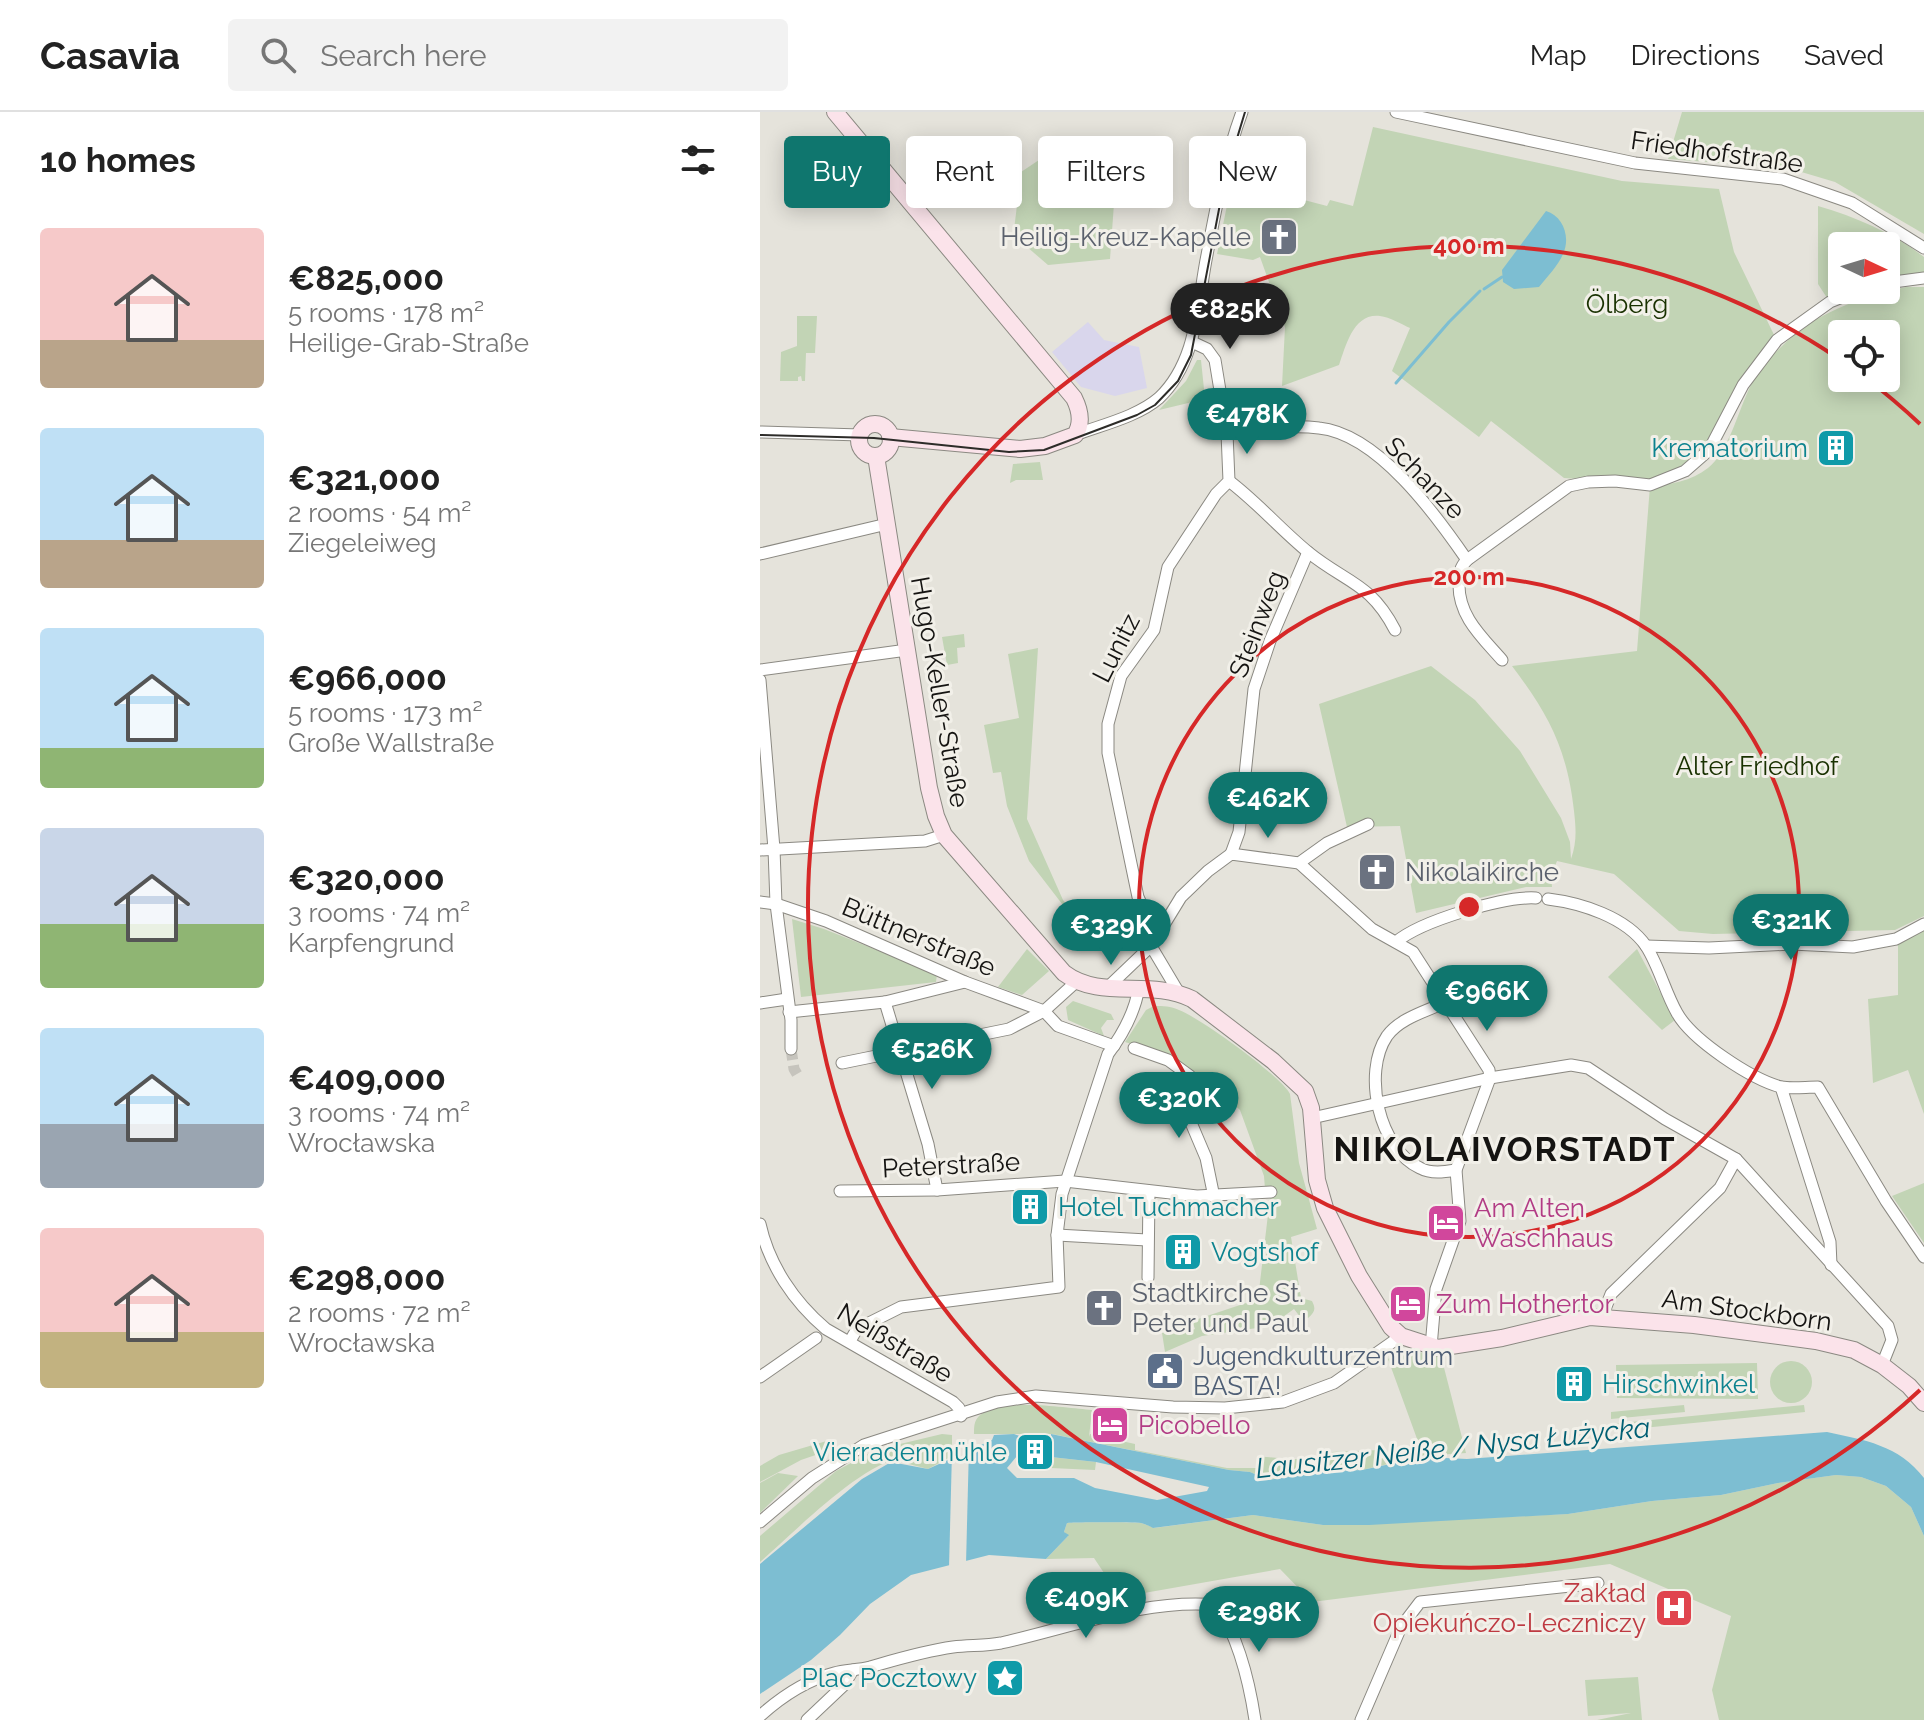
<!DOCTYPE html>
<html lang="en">
<head>
<meta charset="utf-8">
<style>
	:root { --surface:#fff; --page:#f2f2f2; --text:#222; --muted:#767676; --line:#e0e0e0; --accent:#0f766e }
	body { margin:0; font-family:Raleway,sans-serif; background:var(--page); color:var(--text); height:100vh; display:flex; flex-direction:column; font-size:30px; white-space:nowrap }
	* { box-sizing:border-box; margin:0 }
	p { font-size:26px; color:var(--muted) }
	.icon { flex:none; width:44px; height:44px; fill:none; stroke:currentColor; stroke-width:2; stroke-linecap:round; stroke-linejoin:round }
	.map { position:relative; flex:1; overflow:hidden }
	.side { display:flex; flex-direction:column; background:var(--surface); width:760px }
	.side>* { flex:none }
	.guide { position:absolute; left:24px; top:24px; width:760px; height:72px; display:flex; gap:16px }
	.needle { width:52px; rotate:94deg }
	.controls { position:absolute; left:1068px; top:120px; display:grid; gap:16px }
	.controls a { display:grid; place-items:center; width:72px; height:72px; border-radius:8px; background:var(--surface); box-shadow:0 4px 20px #0003; font-size:40px }
	.price { position:absolute; translate:-50% -68px; padding:0 18px; border-radius:28px; background:var(--accent); color:#fff; font-size:26px; line-height:52px; filter:drop-shadow(0 2px 4px #0008) }
	.price::after { content:''; position:absolute; left:50%; top:48px; width:24px; height:18px; margin-left:-12px; background:inherit; clip-path:polygon(0 0,100% 0,50% 100%) }
	.price.on { background:#222; color:#fff }
	ul { padding:0; list-style:none }
	li { display:flex; align-items:center; gap:24px; height:200px; padding:0 40px }
	li span { display:grid; place-items:center; flex:none; width:224px; height:160px; border-radius:8px; color:#555 }
	li>.icon { margin-inline-start:auto }
	span .icon { width:96px; height:96px; fill:#fffc; stroke-width:1 }
	li b { font-size:34px }
	h2 { display:flex; justify-content:space-between; align-items:center; height:96px; padding:0 40px; font-size:34px }
	.tag { padding:0 28px; border-radius:8px; background:var(--surface); box-shadow:0 4px 20px #0003; font-size:28px; line-height:72px }
	.tag.on { background:var(--accent); color:#fff }
	header { display:flex; align-items:center; gap:48px; box-sizing:border-box; height:112px; padding:0 40px; background:var(--surface); border-bottom:2px solid var(--line) }
	header strong { font-size:38px }
	nav { display:flex; gap:44px; margin-inline-start:auto; font-size:28px }
	.search { width:560px; height:72px; background:var(--page); display:flex; align-items:center; gap:20px; box-sizing:border-box; padding:0 28px; border-radius:8px; color:var(--muted); font-size:30px }
	main { display:flex; flex:1; min-height:0 }
	.map>svg:first-child { display:block }
</style>
</head>
<body>
<header>
<strong>Casavia</strong>
<div class="search"><svg class="icon" aria-label="search" viewBox="0 0 24 24"><circle cx="10" cy="10" r="6"/><path d="M15 15l6 6"/></svg>Search here</div>
<nav><a>Map</a><a>Directions</a><a>Saved</a></nav>
</header>
<main>
<section class="side">
<h2>10 homes<svg class="icon" aria-label="filters" viewBox="0 0 24 24"><path d="M4 7h16M4 17h16"/><circle cx="9" cy="7" r="2"/><circle cx="15" cy="17" r="2"/></svg></h2>
<ul>
<li><span style="background:linear-gradient(#f6c9c9 70%,#b9a48a 0)"><svg class="icon" aria-label="home" viewBox="0 0 24 24"><path d="M3 11l9-7 9 7M6 9v11h12V9"/></svg></span><div><b>€825,000</b><p>5 rooms · 178 m²</p><p>Heilige-Grab-Straße</p></div></li>
<li><span style="background:linear-gradient(#bfe0f5 70%,#b9a48a 0)"><svg class="icon" aria-label="home" viewBox="0 0 24 24"><path d="M3 11l9-7 9 7M6 9v11h12V9"/></svg></span><div><b>€321,000</b><p>2 rooms · 54 m²</p><p>Ziegeleiweg</p></div></li>
<li><span style="background:linear-gradient(#bfe0f5 75%,#8fb573 0)"><svg class="icon" aria-label="home" viewBox="0 0 24 24"><path d="M3 11l9-7 9 7M6 9v11h12V9"/></svg></span><div><b>€966,000</b><p>5 rooms · 173 m²</p><p>Große Wallstraße</p></div></li>
<li><span style="background:linear-gradient(#c9d6e8 60%,#8fb573 0)"><svg class="icon" aria-label="home" viewBox="0 0 24 24"><path d="M3 11l9-7 9 7M6 9v11h12V9"/></svg></span><div><b>€320,000</b><p>3 rooms · 74 m²</p><p>Karpfengrund</p></div></li>
<li><span style="background:linear-gradient(#bfe0f5 60%,#9aa5b1 0)"><svg class="icon" aria-label="home" viewBox="0 0 24 24"><path d="M3 11l9-7 9 7M6 9v11h12V9"/></svg></span><div><b>€409,000</b><p>3 rooms · 74 m²</p><p>Wrocławska</p></div></li>
<li><span style="background:linear-gradient(#f6c9c9 65%,#c2b280 0)"><svg class="icon" aria-label="home" viewBox="0 0 24 24"><path d="M3 11l9-7 9 7M6 9v11h12V9"/></svg></span><div><b>€298,000</b><p>2 rooms · 72 m²</p><p>Wrocławska</p></div></li>
</ul>
</section>
<div class="map">
<svg width="1164" height="1608" viewBox="0 0 1164 1608">
	<rect width="100%" height="100%" fill="#e5e3db"/>
	<path fill="#d9d6ec" d="M328,210L344,228L379,235L387,276L355,284L321,275L292,240Z"/>
	<g fill="#c2d4b5" fill-rule="evenodd">
		<path d="M922,0H1164V122L1075,70L1028,56L908,47Z"/>
		<path d="M613,15L862,69L959,77L974,140L1016,227L948,338L924,358L890,372L804,366L731,309L719,325L632,259L650,216C641,212 630,205 620,204C593,201 586,234 579,253L522,274L525,215L500,145L493,148L457,142L472,69L567,94L570,88L593,94Z"/>
		<path d="M328,39H345L357,50L350,147L288,153L259,128L254,118L261,60L285,44Z"/>
		<path d="M1058,94C1096,105 1133,121 1164,145V163L1126,168V134H1082V178H1094L1069,189L1058,172Z"/>
		<path d="M1146,175H1164V804L1135,818L953,822L919,819L854,762L797,749L791,764L792,775H766L656,801L640,714L587,715L559,592L671,554L715,588L760,639L801,706L810,730L811,747C817,730 816,717 814,699C807,637 789,603 752,554L877,539L890,374C910,373 931,369 948,356C968,341 979,297 990,275C996,261 1009,246 1020,236C1054,201 1100,185 1146,175ZM1082,222H1126V266H1082Z"/>
		<path d="M37,204H57L55,241H46L45,269H42L41,264L38,265V269H20L21,240L37,234Z"/>
		<path d="M437,248H441L445,287L399,298L426,269Z"/>
		<path d="M494,287L493,310L469,309L466,289Z"/>
		<path d="M280,350L283,368H256L250,371L253,352Z"/>
		<path d="M204,522L205,535L197,536L198,551L187,553L182,525Z"/>
		<path d="M278,536L267,707L303,788L332,824L329,827L269,749L247,694L241,660L233,661L224,613L259,606L248,542Z"/>
		<path d="M32,807L64,817L177,862L176,870L41,885Z"/>
		<path d="M1164,818V1002L1148,958L1113,971L1108,887L1138,883V830Z"/>
		<path d="M267,837L289,859L262,883L238,875Z"/>
		<path d="M877,837L915,908L902,918L848,865Z"/>
		<path d="M313,889L351,902L354,908H347L341,916L344,924L308,908L306,895Z"/>
		<path d="M394,894C403,894 411,894 419,898C440,906 521,964 530,982L539,1051L557,1117L531,1125L541,1186L552,1189C556,1197 555,1200 548,1206H541L534,1197L520,1207L497,1216L442,1224L405,1240L402,1221L425,1215L427,1220L435,1217L432,1209L498,1187L511,1077H505L504,1064L480,998L445,966L395,939L365,930L386,898Z"/>
		<path d="M1164,1071V1131L1132,1084Z"/>
		<path d="M642,1237L681,1244L706,1341L663,1344L602,1358L556,1357L538,1363L508,1368L490,1360L469,1358L292,1322H214C214,1315 214,1309 219,1304C239,1285 306,1296 332,1298L329,1325L330,1322L375,1332V1338L467,1356H497V1345C511,1344 523,1348 537,1347V1350L573,1347L572,1340L620,1338L621,1342L640,1341L660,1335L628,1247Z"/>
		<circle cx="1031" cy="1270" r="21"/>
		<path d="M997,1251L998,1287L857,1286L856,1253Z"/>
		<path d="M924,1293L925,1300L851,1307V1300Z"/>
		<path d="M1044,1293L1045,1300L852,1319L851,1312Z"/>
		<path d="M182,1322L192,1323V1344L168,1357L145,1351L144,1344C97,1355 38,1417 0,1450V1424L76,1359L115,1338Z"/>
		<path d="M70,1328L73,1337L41,1348L0,1370V1354L19,1343Z"/>
		<path d="M291,1345L336,1350L335,1358L291,1356Z"/>
		<path d="M18,1361L38,1364L0,1401V1371Z"/>
		<path d="M1076,1363L1101,1365L1126,1374L1151,1395L1164,1424V1608H959L952,1578L971,1504L850,1452L552,1490L520,1457L350,1487L344,1461L334,1446L286,1447L308,1424L304,1420L307,1411C313,1410 373,1410 381,1411C385,1412 389,1414 394,1416L493,1403L563,1413L808,1402L892,1389L961,1383L1018,1371Z"/>
		<path d="M878,1565L882,1608H837L871,1601L828,1604L825,1568Z"/>
	</g>
	<g fill="#7dbed2">
		<path d="M786,99C803,104 811,125 803,142C798,154 787,165 779,175L754,177L743,170L742,158Z"/>
		<path d="M1067,1320C1104,1328 1139,1333 1164,1366V1424L1151,1395L1126,1374L1101,1365L1076,1363L1018,1371L961,1383L892,1389L808,1402L609,1413H563L493,1403L393,1416C389,1414 385,1412 381,1411C373,1410 313,1410 307,1411L304,1420L309,1423L286,1447L229,1443L151,1463L110,1492L80,1523L51,1548L0,1582V1452L102,1367L131,1350L168,1357L232,1328L234,1323L254,1322L271,1328L270,1344H257L247,1356L257,1366H314L335,1376L397,1388L447,1379L449,1375L336,1350L291,1345V1322L469,1358L490,1360L509,1368L538,1363L543,1359L556,1357L577,1359L602,1358L663,1345L707,1347Z"/>
	</g>
	<path fill="#e5e3db" d="M209,1334L206,1452L189,1456L192,1340Z"/>
	<g fill="none" stroke-linecap="round" stroke-linejoin="round">
		<g stroke="#7dbed2" stroke-width="3">
			<path d="M724,177L742,165"/>
			<path d="M636,271L689,210L720,179"/>
		</g>
		<path stroke="#c6c4bd" stroke-width="11" stroke-dasharray="11 5.5" stroke-linecap="butt" d="M31,937L34,957L37,962"/>
		<defs>
			<g id="street">
				<path d="M636,0L875,51L1023,67L1092,91L1164,136"/>
				<path d="M1126,171L1164,166"/>
				<path d="M0,320L100,323"/>
				<path d="M467,321C497,318 529,312 559,316C618,322 676,403 707,448C700,455 699,461 699,471C698,504 722,525 742,548"/>
				<path d="M315,323C341,313 377,305 399,286C438,249 437,192 447,143C456,95 465,46 482,0"/>
				<path d="M469,369C497,390 521,418 548,440C586,471 610,470 635,518"/>
				<path d="M0,442L127,412"/>
				<path d="M707,448L809,374L828,370L855,369L890,373L925,359L949,338L983,273L1017,228L1070,190L1100,178"/>
				<path d="M0,558L147,538"/>
				<path d="M0,568L14,737L16,792L31,908V937"/>
				<path d="M0,738L165,729L184,723"/>
				<path d="M471,742L479,720L494,577L510,529L548,440"/>
				<path d="M539,751L612,817L653,840L729,958L730,966L696,1058L700,1109L676,1177L671,1235"/>
				<path d="M788,787C821,791 866,805 886,834C899,854 905,880 917,901C932,928 991,967 1021,975C1032,977 1046,975 1058,975L1126,1089L1164,1145"/>
				<path d="M0,790L16,792L66,809L205,870L284,899L298,914L354,934"/>
				<path d="M401,816L384,798L378,785L348,641V612L361,564L394,518L408,455L456,382L469,369L467,321L455,248L447,237L432,230"/>
				<path d="M636,830C661,809 744,784 776,786"/>
				<path d="M391,834L419,881"/>
				<path d="M886,834L949,836L1032,832L1093,835L1136,827L1164,812"/>
				<path d="M347,876L391,834L421,785L448,759L471,742L539,751L567,731L608,712"/>
				<path d="M125,890L168,1032L177,1078"/>
				<path d="M686,890C667,899 640,906 627,924C602,961 619,1037 660,1056C671,1062 684,1060 696,1058"/>
				<path d="M0,891L27,887"/>
				<path d="M29,900L125,890L205,870"/>
				<path d="M374,936L408,948L430,964L432,1013L446,1046L454,1085"/>
				<path d="M82,951L249,917L284,899L316,870"/>
				<path d="M1021,975L1070,1130L1071,1153"/>
				<path d="M552,1006L730,966L811,953L828,956L905,1007L976,1047L1128,1214L1132,1228L1122,1253"/>
				<path d="M80,1079L177,1078L305,1069L437,1084L511,1080"/>
				<path d="M0,1112C9,1153 34,1190 66,1217L193,1290L199,1296L201,1304"/>
				<path d="M297,1123L387,1128"/>
				<path d="M388,1166L389,1080"/>
				<path d="M842,1205L851,1182L960,1076L976,1047"/>
				<path d="M90,1229L97,1217L141,1195L299,1175L297,1123L302,1082L348,942C363,922 375,900 379,875"/>
				<path d="M0,1265L56,1226"/>
				<path d="M0,1410L52,1366L104,1333L237,1290L276,1284L413,1295L465,1296L523,1290L574,1271L641,1224"/>
				<path d="M0,1604C20,1586 47,1568 74,1561C85,1558 98,1558 110,1555C138,1547 164,1539 193,1535C209,1533 225,1534 241,1531C309,1516 387,1486 457,1493C479,1527 489,1568 495,1608"/>
				<path d="M47,1608L84,1573L93,1558"/>
				<path d="M601,1608L641,1515L660,1490L838,1471"/>
			</g>
			<g id="secondary">
				<path d="M75,0L314,286C320,298 323,311 315,323L285,334L260,337L130,325"/>
				<circle cx="115" cy="328" r="16"/>
				<path d="M116,344L169,676L176,704L184,723L304,861C341,889 390,866 432,887L513,949L545,979L551,996L557,1068L565,1096L599,1164L631,1215L641,1224L678,1236L742,1226L830,1205L934,1213L1056,1229L1094,1238L1122,1253L1149,1274L1164,1291"/>
			</g>
		</defs>
		<use href="#street" stroke="#8b8982" stroke-width="13"/>
		<use href="#secondary" stroke="#8b8982" stroke-width="18"/>
		<use href="#street" stroke="#fff" stroke-width="11"/>
		<use href="#secondary" stroke="#fbe3ea" stroke-width="16"/>
		<path stroke="#2d2c29" stroke-width="2" d="M0,323L114,326L249,340L284,338L377,303L395,293L418,269L431,243L465,66L485,0"/>
	</g>
	<g fill="none" stroke="#d62828" stroke-width="4">
		<circle cx="709" cy="795" r="330"/>
		<path d="M1160 1278A661 661 0 1 1 1079 247M1107 267A661 661 0 0 1 1160 312"/>
	</g>
	<defs>
		<symbol id="church-square" viewBox="-11 -11 22 22"><rect x="-9" y="-9" width="18" height="18" rx="4" fill="#6b7280" stroke="#f2f0e9"/><path d="M-1.2-6h2.4v3.5h3.3v2.4h-3.3V6h-2.4V-.1h-3.3v-2.4h3.3Z" fill="#fff"/></symbol>
		<symbol id="building-square" viewBox="-11 -11 22 22"><rect x="-9" y="-9" width="18" height="18" rx="4" fill="#0f9aa8" stroke="#f2f0e9"/><path d="M-4-6H4V6H1V3H-1V6H-4ZM-2.5-4.3h1.7v1.8h-1.7ZM.8-4.3h1.7v1.8H.8ZM-2.5-1h1.7V.8h-1.7ZM.8-1h1.7V.8H.8Z" fill="#fff"/></symbol>
		<symbol id="hotel-square" viewBox="-11 -11 22 22"><rect x="-9" y="-9" width="18" height="18" rx="4" fill="#d1479c" stroke="#f2f0e9"/><path d="M-6-4.5h1.5V1H6V5H4.5V3h-9V5H-6ZM-4 0a1.8 1.8 0 1 1 3.6 0ZM.5 0V-2.5h3Q6-2.5 6 0Z" fill="#fff"/></symbol>
		<symbol id="civic-square" viewBox="-11 -11 22 22"><rect x="-9" y="-9" width="18" height="18" rx="4" fill="#5c6f8a" stroke="#f2f0e9"/><path d="M-.6-6.5H3V-4.5H.6V-3L4-1V1h2V6H-6V1h2V-1L-.6-3ZM-1.2 2.5V6h2.4V2.5Z" fill="#fff"/></symbol>
		<symbol id="hospital-square" viewBox="-11 -11 22 22"><rect x="-9" y="-9" width="18" height="18" rx="4" fill="#e0444e" stroke="#f2f0e9"/><path d="M-5-5h3v3.5h4V-5h3V5h-3V1.5h-4V5h-3Z" fill="#fff"/></symbol>
		<symbol id="sight-square" viewBox="-11 -11 22 22"><rect x="-9" y="-9" width="18" height="18" rx="4" fill="#0f9aa8" stroke="#f2f0e9"/><path d="M0-6L1.8-2.2L6-1.7L2.9 1.2L3.7 5.4L0 3.3L-3.7 5.4L-2.9 1.2L-6-1.7L-1.8-2.2Z" fill="#fff"/></symbol>
	</defs>
	<g fill-rule="evenodd">
		<use href="#church-square" x="497" y="103" width="44" height="44"/>
		<use href="#building-square" x="1054" y="314" width="44" height="44"/>
		<use href="#church-square" x="595" y="738" width="44" height="44"/>
		<use href="#building-square" x="248" y="1073" width="44" height="44"/>
		<use href="#hotel-square" x="664" y="1089" width="44" height="44"/>
		<use href="#building-square" x="401" y="1118" width="44" height="44"/>
		<use href="#hotel-square" x="626" y="1170" width="44" height="44"/>
		<use href="#church-square" x="322" y="1174" width="44" height="44"/>
		<use href="#civic-square" x="383" y="1237" width="44" height="44"/>
		<use href="#building-square" x="792" y="1250" width="44" height="44"/>
		<use href="#hotel-square" x="328" y="1291" width="44" height="44"/>
		<use href="#building-square" x="253" y="1318" width="44" height="44"/>
		<use href="#hospital-square" x="892" y="1474" width="44" height="44"/>
		<use href="#sight-square" x="223" y="1544" width="44" height="44"/>
	</g>
	<g text-anchor="middle" dominant-baseline="central" stroke-width="6" stroke-linejoin="round" paint-order="stroke">
		<g font-size="26" fill="#151412" stroke="#f2f0e9">
			<text transform="translate(957 40) rotate(8)">Friedhofstraße</text>
			<text transform="translate(665 366) rotate(46)">Schanze</text>
			<text transform="translate(497 512) rotate(-69)">Steinweg</text>
			<text transform="translate(356 536) rotate(-63)">Lunitz</text>
			<text transform="translate(180 580) rotate(80)">Hugo-Keller-Straße</text>
			<text transform="translate(159 825) rotate(23)">Büttnerstraße</text>
			<text transform="translate(191 1053) rotate(-3)">Peterstraße</text>
			<text transform="translate(987 1198) rotate(8)">Am Stockborn</text>
			<text transform="translate(135 1231) rotate(31)">Neißstraße</text>
		</g>
		<g font-size="26" fill="#5b616d" stroke="#f2f0e9" text-anchor="start">
			<text x="491" y="125" text-anchor="end">Heilig-Kreuz-Kapelle</text>
			<text x="645" y="760">Nikolaikirche</text>
			<text x="372" y="1181">Stadtkirche St.<tspan x="372" dy="30">Peter und Paul</tspan></text>
		</g>
		<g font-size="26" fill="#193100" stroke="#f2f0e9">
			<text x="867" y="192">Ölberg</text>
			<text x="997" y="654">Alter Friedhof</text>
		</g>
		<g font-size="26" fill="#0d838f" stroke="#f2f0e9" text-anchor="end">
			<text x="1048" y="336">Krematorium</text>
			<text x="298" y="1095" text-anchor="start">Hotel Tuchmacher</text>
			<text x="451" y="1140" text-anchor="start">Vogtshof</text>
			<text x="842" y="1272" text-anchor="start">Hirschwinkel</text>
			<text x="247" y="1340">Vierradenmühle</text>
			<text x="217" y="1566">Plac Pocztowy</text>
		</g>
		<g font-size="26" fill="#b23c85" stroke="#f2f0e9" text-anchor="start">
			<text x="714" y="1096">Am Alten<tspan x="714" dy="30">Waschhaus</tspan></text>
			<text x="676" y="1192">Zum Hothertor</text>
			<text x="378" y="1313">Picobello</text>
		</g>
		<g font-size="26" fill="#4e5e75" stroke="#f2f0e9" text-anchor="start">
			<text x="433" y="1244">Jugendkulturzentrum<tspan x="433" dy="30">BASTA!</tspan></text>
		</g>
		<g font-size="26" fill="#be3a42" stroke="#f2f0e9" text-anchor="end">
			<text x="886" y="1481">Zakład<tspan x="886" dy="30">Opiekuńczo-Leczniczy</tspan></text>
		</g>
		<g font-size="28" font-style="italic" fill="#005f73" stroke="#f2f0e9">
			<text transform="translate(693 1336) rotate(-6)">Lausitzer Neiße / Nysa Łużycka</text>
		</g>
		<g font-size="34" font-weight="bold" letter-spacing="2" fill="#151412" stroke="#f2f0e9">
			<text x="745" y="1037">NIKOLAIVORSTADT</text>
		</g>
	</g>
	<circle cx="709" cy="795" r="12" fill="#d62828" stroke="#f2f0e9" stroke-width="4"/>
	<g font-size="24" text-anchor="middle" font-weight="bold" fill="#d62828" stroke="#f2f0e9" stroke-width="6" stroke-linejoin="round" paint-order="stroke">
		<text x="709" y="142">400 m</text>
		<text x="709" y="473">200 m</text>
	</g>
</svg>
<div class="controls">
<a><svg class="needle" viewBox="-14 -14 28 28"><path d="M0-13l5 13h-10z" fill="#e53935"/><path d="M0 13l5-13h-10z" fill="#767676"/></svg></a>
<a><svg class="icon" aria-label="locate" viewBox="0 0 24 24"><circle cx="12" cy="12" r="6"/><path d="M12 2v4M12 18v4M2 12h4M18 12h4"/></svg></a>
</div>
<b class="price on" style="left:470px;top:239px">€825K</b>
<b class="price" style="left:487px;top:344px">€478K</b>
<b class="price" style="left:508px;top:728px">€462K</b>
<b class="price" style="left:1031px;top:850px">€321K</b>
<b class="price" style="left:351px;top:855px">€329K</b>
<b class="price" style="left:727px;top:921px">€966K</b>
<b class="price" style="left:172px;top:979px">€526K</b>
<b class="price" style="left:419px;top:1028px">€320K</b>
<b class="price" style="left:326px;top:1528px">€409K</b>
<b class="price" style="left:499px;top:1542px">€298K</b>
<div class="guide">
<a class="tag on">Buy</a>
<a class="tag">Rent</a>
<a class="tag">Filters</a>
<a class="tag">New</a>
</div>
</div>
</main>
</body>
</html>
